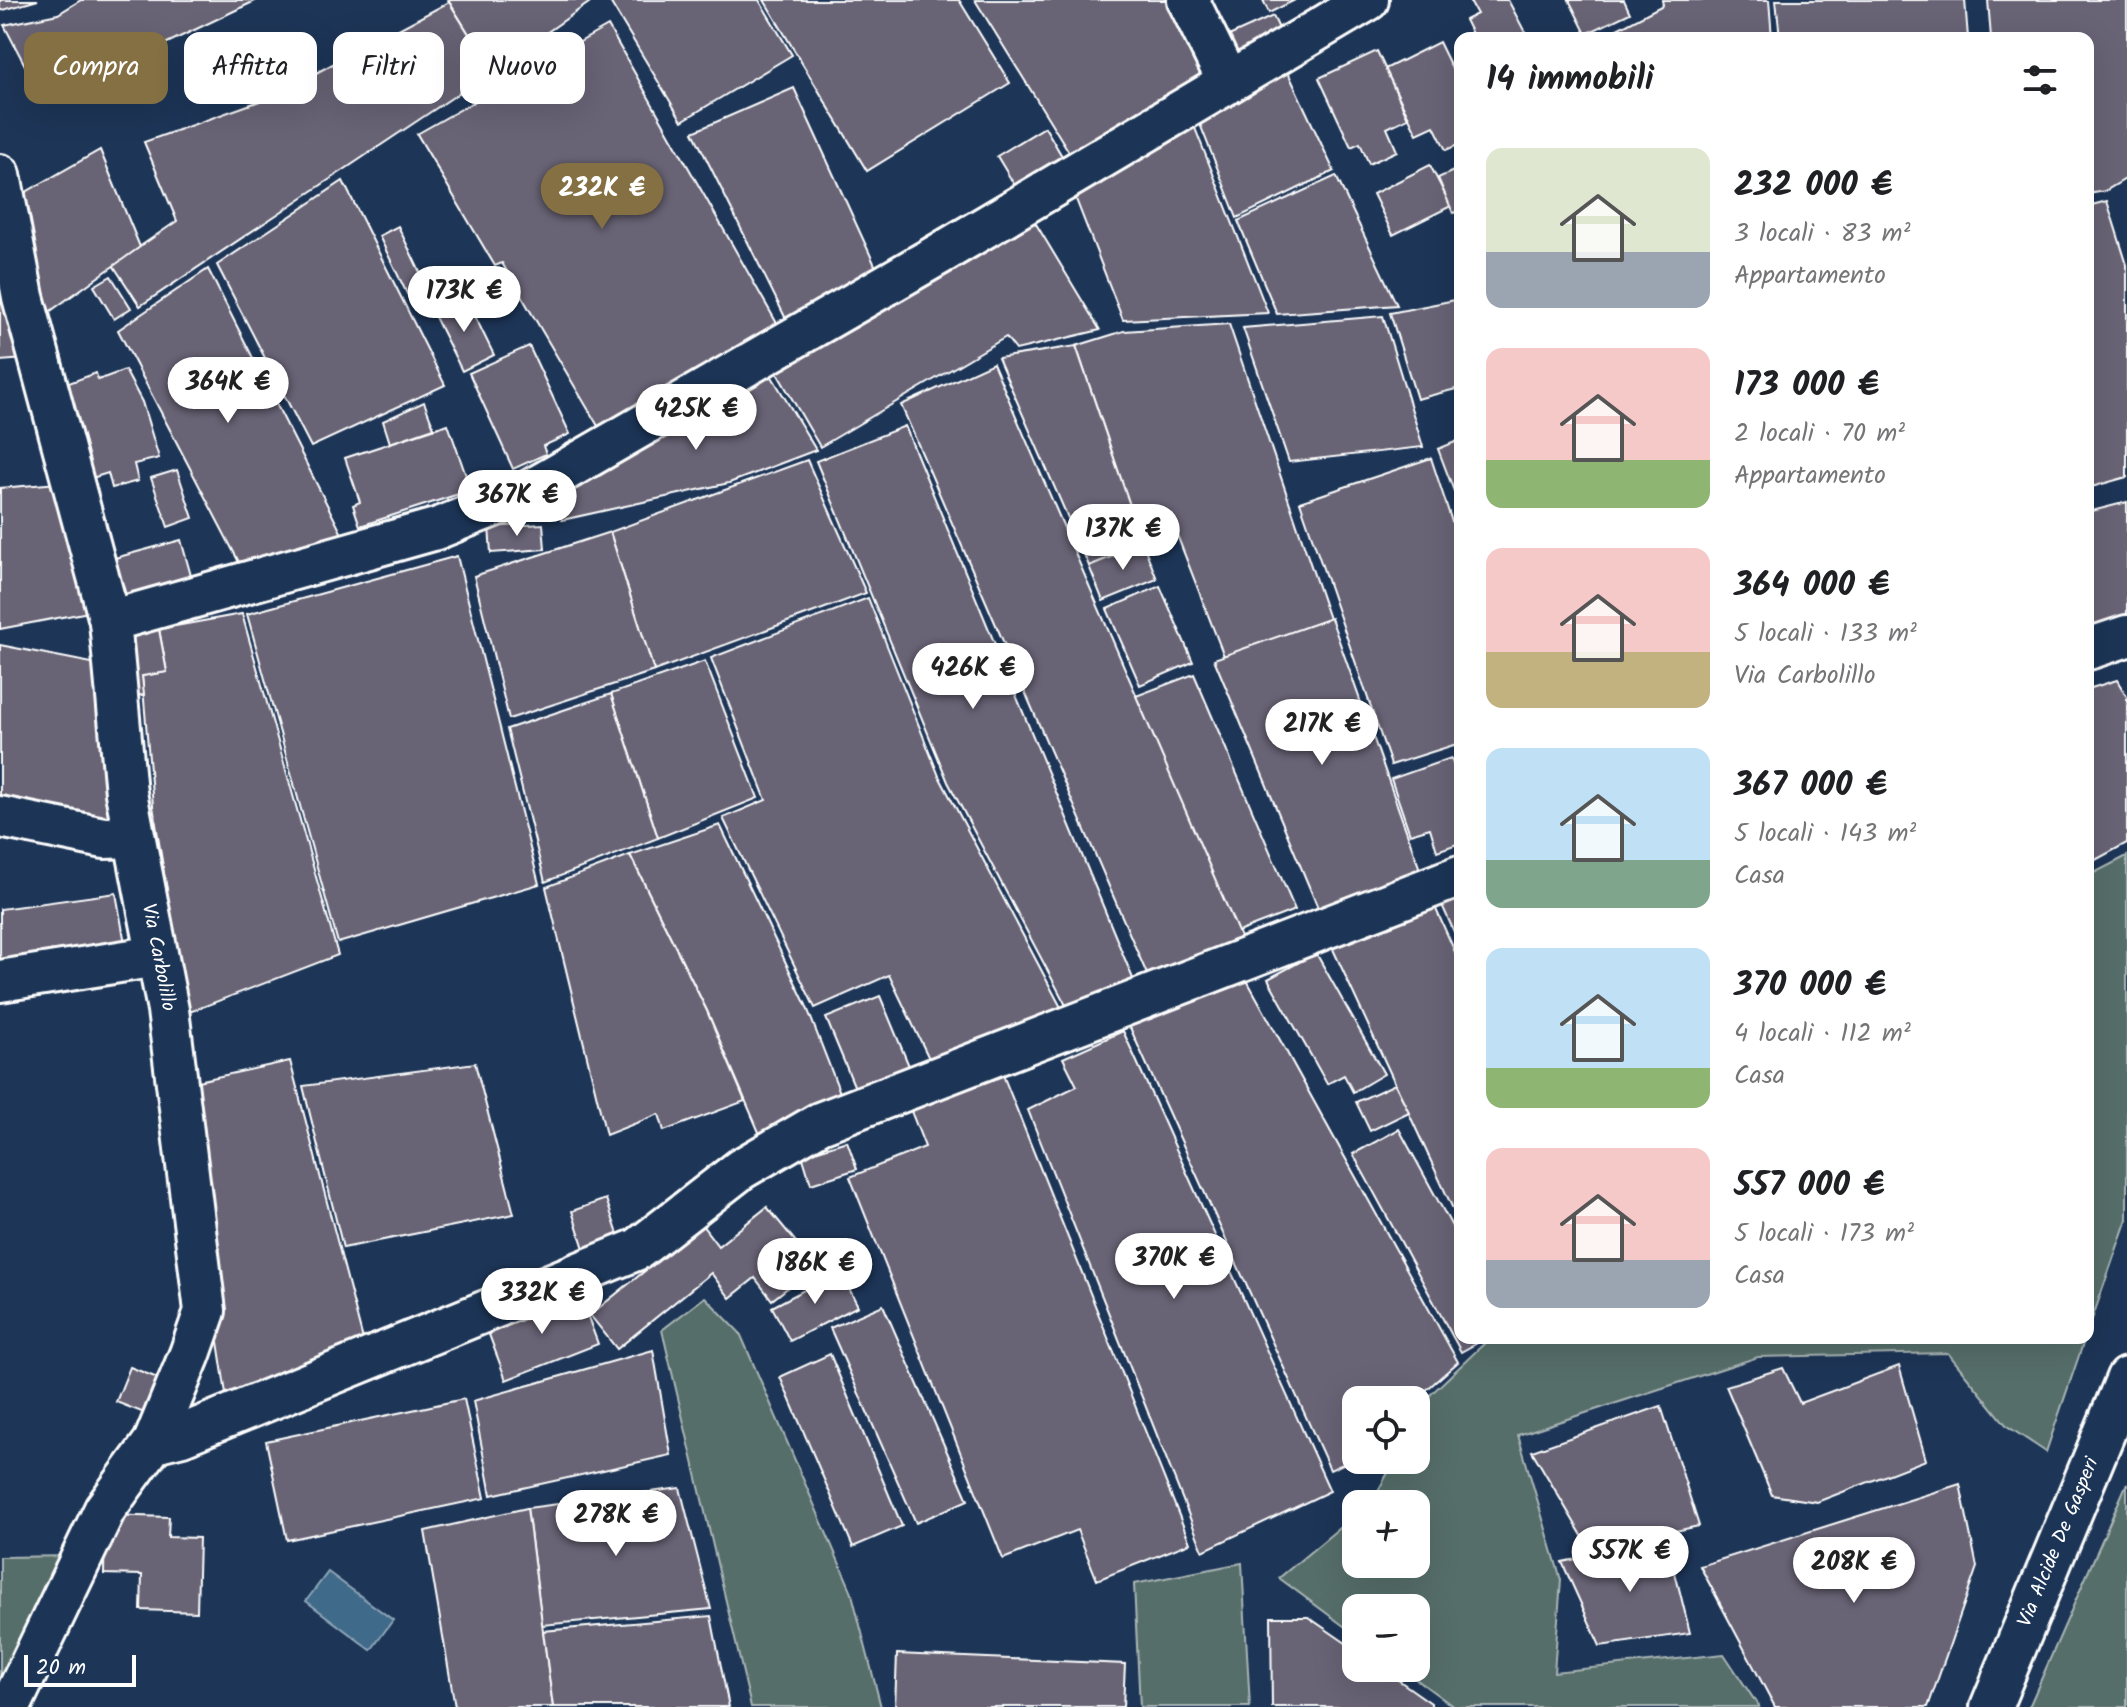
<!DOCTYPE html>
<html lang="it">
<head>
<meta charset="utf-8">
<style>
	:root { --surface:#fff; --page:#f2f2f2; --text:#202124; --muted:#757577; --accent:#847042 }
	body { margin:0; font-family:Kalam,sans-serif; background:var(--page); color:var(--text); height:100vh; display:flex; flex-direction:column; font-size:30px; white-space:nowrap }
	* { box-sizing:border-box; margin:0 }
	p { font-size:26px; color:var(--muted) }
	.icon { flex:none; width:44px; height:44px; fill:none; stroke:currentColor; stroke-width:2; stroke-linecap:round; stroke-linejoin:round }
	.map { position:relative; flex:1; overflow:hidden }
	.sheet { position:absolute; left:1454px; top:32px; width:640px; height:1312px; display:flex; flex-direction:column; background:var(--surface); border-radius:16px; box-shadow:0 8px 32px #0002 }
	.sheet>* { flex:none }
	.banner { position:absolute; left:24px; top:32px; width:760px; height:72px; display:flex; gap:16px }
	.fabs { position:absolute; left:1342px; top:1386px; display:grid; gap:16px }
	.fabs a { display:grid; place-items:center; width:88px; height:88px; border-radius:16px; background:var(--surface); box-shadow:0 8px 32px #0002; font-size:40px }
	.scale { position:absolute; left:24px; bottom:20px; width:112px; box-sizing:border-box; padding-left:8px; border:4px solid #fff; border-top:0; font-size:22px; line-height:28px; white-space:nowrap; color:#fff; -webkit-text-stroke:6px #1d3557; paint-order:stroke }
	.price { position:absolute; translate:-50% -68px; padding:0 18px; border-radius:28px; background:#fff; color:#222; font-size:26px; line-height:52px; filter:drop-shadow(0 2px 4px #0008) }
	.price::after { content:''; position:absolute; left:50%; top:48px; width:24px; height:18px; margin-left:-12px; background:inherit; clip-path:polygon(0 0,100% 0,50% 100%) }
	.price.on { background:var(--accent); color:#fff }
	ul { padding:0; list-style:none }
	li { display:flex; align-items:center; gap:24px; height:200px; padding:0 32px }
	li span { display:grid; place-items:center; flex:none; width:224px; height:160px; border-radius:16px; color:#555 }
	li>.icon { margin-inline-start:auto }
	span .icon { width:96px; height:96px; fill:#fffc; stroke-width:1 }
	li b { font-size:34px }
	h2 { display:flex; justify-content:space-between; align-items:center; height:96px; padding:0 32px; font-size:34px }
	.pill { padding:0 28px; border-radius:16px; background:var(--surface); box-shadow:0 8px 32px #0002; font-size:28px; line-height:72px }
	.pill.on { background:var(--accent); color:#fff }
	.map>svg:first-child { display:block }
</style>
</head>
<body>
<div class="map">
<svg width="2127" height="1707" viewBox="0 0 2127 1707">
	<rect width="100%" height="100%" fill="#1d3557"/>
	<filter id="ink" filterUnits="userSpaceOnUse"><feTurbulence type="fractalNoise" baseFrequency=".0125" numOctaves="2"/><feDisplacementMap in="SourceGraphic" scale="16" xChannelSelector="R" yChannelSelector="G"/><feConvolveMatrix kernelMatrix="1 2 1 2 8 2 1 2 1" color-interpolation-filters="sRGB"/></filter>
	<g filter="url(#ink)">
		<g fill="#566e6b" stroke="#aab6b5" stroke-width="2">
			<path d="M2127,856V1219L2088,1331V876Z"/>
			<path d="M705,1297L740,1333L851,1590L881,1707H751L662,1330Z"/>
			<path d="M1490,1338H2085L2046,1452L2007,1426L1948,1353L1758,1357L1518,1435L1561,1580L1554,1672L1724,1654L1759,1707H1454L1401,1668H1416V1608H1356V1635L1279,1578L1356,1514V1564H1416V1504H1368L1373,1500L1395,1460H1416V1422L1431,1394Z"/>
			<path d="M2127,1483V1707H2029Z"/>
			<path d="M75,1556L0,1704V1557Z"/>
			<path d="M1242,1563L1250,1707H1140L1134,1584Z"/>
		</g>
		<path fill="#416a89" stroke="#8da6b8" stroke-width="2" d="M328,1572L393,1620L371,1650L306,1601Z"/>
		<g fill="#686374" stroke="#fff" stroke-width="2">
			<path d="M0,0H38L0,11Z"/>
			<path d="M81,0H257L44,102L4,25L58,14Z"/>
			<path d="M448,0H593L492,71Z"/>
			<path d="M609,0H759L792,55L682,121Z"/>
			<path d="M764,0H959L1010,83L867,171Z"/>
			<path d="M975,0H1167L1208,84L1074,160Z"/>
			<path d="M1263,0H1295L1269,13Z"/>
			<path d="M1469,0H1508L1528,38H1474L1465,20L1477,14Z"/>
			<path d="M1569,0H1624L1630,13L1586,34Z"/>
			<path d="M1662,0H1769L1772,38H1600L1663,5Z"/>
			<path d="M1776,0H1965L1968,38H1780Z"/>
			<path d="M1988,0H2127V178L2105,191L2088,194V38H1991Z"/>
			<path d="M449,2L492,71L140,306L113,265L177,221L144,142L271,97Z"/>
			<path d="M1273,16L1285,41L1234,64L1222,39Z"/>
			<path d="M608,26L783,334L605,438L502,263L495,266L417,134Z"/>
			<path d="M1439,42L1460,85V144L1446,150L1434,126L1417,134L1385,69Z"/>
			<path d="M1377,51L1408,118L1387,128L1397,151L1369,164L1360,143L1351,147L1319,78Z"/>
			<path d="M1285,66L1334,171L1237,218L1198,119Z"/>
			<path d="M794,88L879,274L789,325L693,132Z"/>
			<path d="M1193,123L1268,313L1123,320L1072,189Z"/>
			<path d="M1045,127L1063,158L1015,186L997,156Z"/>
			<path d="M100,150L140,247L38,320L12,200Z"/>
			<path d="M1430,165L1451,206L1393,235L1373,194Z"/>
			<path d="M1460,168V211L1453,213L1438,178Z"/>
			<path d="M1336,176L1397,305L1277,314L1238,221Z"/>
			<path d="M343,181L445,385L311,447L217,265Z"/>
			<path d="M2107,201L2127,265V477L2088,488V206Z"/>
			<path d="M1030,214L1100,330L1016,350L1006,337L820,447L773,366Z"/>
			<path d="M398,226L429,291L410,300L379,236Z"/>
			<path d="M208,269L344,538L241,566L118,330Z"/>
			<path d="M111,276L131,308L114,319L94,286Z"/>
			<path d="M465,296L494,355L462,371L433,313Z"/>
			<path d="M9,299L26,359L0,361V300Z"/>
			<path d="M1460,299V388L1417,399L1390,313Z"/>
			<path d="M1383,316L1423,447L1289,462L1243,328Z"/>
			<path d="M1229,324L1329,619L1224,656L1177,535L1143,544L1076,346L1124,331Z"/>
			<path d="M529,346L570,434L543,446L546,454L513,469L469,373Z"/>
			<path d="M1076,346L1143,544L1089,566L998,358Z"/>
			<path d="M993,363L1242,940L1149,979L901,405Z"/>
			<path d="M125,370L142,402L159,458L134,464L138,481L112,488L108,473L92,478L66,384L96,373L98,380Z"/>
			<path d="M768,370L816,450L729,483L562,520L551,495Z"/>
			<path d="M424,402L434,428L390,443L383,421Z"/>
			<path d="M448,424L471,490L360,526L353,505L360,502L345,458Z"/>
			<path d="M905,426L1136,986L1070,1013L948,782L816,461Z"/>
			<path d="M1460,440V507L1438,449Z"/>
			<path d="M1431,458L1460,546V743L1391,765L1300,502Z"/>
			<path d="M807,460L866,593L654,671L610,532Z"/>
			<path d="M177,470L193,518L168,527L151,478Z"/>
			<path d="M58,483L94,611L0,629V488Z"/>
			<path d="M2127,502V627L2088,640V512Z"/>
			<path d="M543,524L545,549L491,553L489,527Z"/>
			<path d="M610,532L654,671L509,719L474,576Z"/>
			<path d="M181,540L195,590L118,611L104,561Z"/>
			<path d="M1143,544L1157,579L1103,601L1089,566Z"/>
			<path d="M457,556L539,884L338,943L247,614Z"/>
			<path d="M1160,586L1193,662L1140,685L1107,609Z"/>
			<path d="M868,598L939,776L1065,1015L935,1071L889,975L815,1008L723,818L766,800L711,658Z"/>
			<path d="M242,614L338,955L187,1013L153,806L142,676L167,672L159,629Z"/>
			<path d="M1331,618L1424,881L1323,920L1214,659Z"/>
			<path d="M157,619L167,672L142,676L144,695L131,696L128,632Z"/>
			<path d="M0,645L97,664L109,829L0,808Z"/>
			<path d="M705,661L758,798L658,838L611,694Z"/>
			<path d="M1194,674L1295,910L1238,932L1136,696Z"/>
			<path d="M2117,680L2127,697V843L2088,864V689Z"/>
			<path d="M611,694L658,838L545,882L507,729Z"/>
			<path d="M1451,758L1460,784V843L1437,851L1430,828L1410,834L1391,779Z"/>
			<path d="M720,825L806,1005L842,1098L761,1137L707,1011L630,855Z"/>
			<path d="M630,855L707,1011L745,1101L664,1131L659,1114L606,1135L546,887Z"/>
			<path d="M116,893L126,949L0,970V909Z"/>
			<path d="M1460,897V945L1442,905Z"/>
			<path d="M1435,907L1460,963V1224L1332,947Z"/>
			<path d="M1316,953L1384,1074L1353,1092L1344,1075L1327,1084L1268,979Z"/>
			<path d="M1243,973L1458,1362L1415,1400H1356V1458L1330,1470L1127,1021Z"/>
			<path d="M880,996L909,1066L855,1088L826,1018Z"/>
			<path d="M1123,1031L1330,1491L1203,1551L1028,1110L1077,1086L1063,1058Z"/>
			<path d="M290,1061L366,1351L228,1407L214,1316L193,1082Z"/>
			<path d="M475,1063L514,1214L343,1248L303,1086Z"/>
			<path d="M1003,1075L1190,1543L1097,1580L1077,1530L1003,1559L850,1177L925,1147L911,1111Z"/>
			<path d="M1395,1084L1409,1112L1370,1131L1356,1102Z"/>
			<path d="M1399,1129L1460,1241V1338H1486L1461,1352L1353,1154Z"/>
			<path d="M847,1141L857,1169L811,1184L802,1155Z"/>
			<path d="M606,1199L622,1246L587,1258L572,1211Z"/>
			<path d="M767,1207L796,1242L781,1254L800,1278L772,1300L755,1278L730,1298L711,1273L617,1349L590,1315L702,1225L718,1246Z"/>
			<path d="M840,1271L858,1306L790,1341L772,1307Z"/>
			<path d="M579,1293L598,1344L506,1380L487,1329Z"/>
			<path d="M883,1305L968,1500L916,1523L830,1328Z"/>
			<path d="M653,1350L671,1455L491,1495L473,1401Z"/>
			<path d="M830,1354L902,1526L853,1547L780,1377Z"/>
			<path d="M1899,1366L1926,1460L1817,1502L1772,1495L1726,1386L1783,1368L1800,1403Z"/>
			<path d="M130,1367L170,1383L157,1418L116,1402Z"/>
			<path d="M464,1399L485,1498L287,1540L266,1441Z"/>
			<path d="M1661,1406L1699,1526L1590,1549L1532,1451Z"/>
			<path d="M1960,1484L1977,1567L1928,1707H1775L1700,1566Z"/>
			<path d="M680,1488L711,1609L542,1625L527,1508Z"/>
			<path d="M527,1508L553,1707H455L425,1531Z"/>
			<path d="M105,1515L169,1517L168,1537L199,1538L197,1612L141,1610L142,1575L104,1574Z"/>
			<path d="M1667,1540L1690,1633L1600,1646L1562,1562Z"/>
			<path d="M711,1616L729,1707H553L543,1631Z"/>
			<path d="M1271,1617H1308L1356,1650V1668H1381L1431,1703V1707H1272Z"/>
			<path d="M897,1654L1125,1664L1123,1707H895Z"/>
		</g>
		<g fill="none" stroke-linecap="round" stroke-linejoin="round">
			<defs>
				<g id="minor">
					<path d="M1188,0L1228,82"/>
					<path id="s1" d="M0,175L23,297L110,621L126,793L168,1010L205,1311L190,1354L154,1442L105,1509L10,1707"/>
					<path d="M110,621L436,529L524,494L943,252L1368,0"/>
					<path d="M2088,649L2127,636"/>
					<path d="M0,817L104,838L132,837"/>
					<path d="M0,981L157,956"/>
					<path d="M154,1442L182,1435L638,1249L741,1169L820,1123L1460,876"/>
					<path id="s2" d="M1991,1707L2127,1378"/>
				</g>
			</defs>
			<use href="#minor" stroke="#fff" stroke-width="46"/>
			<use href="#minor" stroke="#1d3557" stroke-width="40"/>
		</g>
	</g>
	<g text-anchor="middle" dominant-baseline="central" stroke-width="6" stroke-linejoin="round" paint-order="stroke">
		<g font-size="20" fill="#fff" stroke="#1d3557">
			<text stroke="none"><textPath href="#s1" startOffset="800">Via Carbolillo</textPath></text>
			<text stroke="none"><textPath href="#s2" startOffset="178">Via Alcide De Gasperi</textPath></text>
		</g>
	</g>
</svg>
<div class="fabs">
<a><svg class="icon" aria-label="locate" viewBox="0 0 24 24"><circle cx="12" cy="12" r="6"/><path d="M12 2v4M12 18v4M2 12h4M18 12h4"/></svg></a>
<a>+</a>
<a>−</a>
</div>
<div class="scale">20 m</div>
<b class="price on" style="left:602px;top:231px">232K €</b>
<b class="price" style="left:464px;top:334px">173K €</b>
<b class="price" style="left:228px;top:425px">364K €</b>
<b class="price" style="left:696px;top:452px">425K €</b>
<b class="price" style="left:517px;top:538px">367K €</b>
<b class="price" style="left:1123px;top:572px">137K €</b>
<b class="price" style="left:973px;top:711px">426K €</b>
<b class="price" style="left:1322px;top:767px">217K €</b>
<b class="price" style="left:1174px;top:1301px">370K €</b>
<b class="price" style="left:815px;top:1306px">186K €</b>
<b class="price" style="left:542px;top:1336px">332K €</b>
<b class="price" style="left:616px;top:1558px">278K €</b>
<b class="price" style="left:1630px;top:1594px">557K €</b>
<b class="price" style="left:1854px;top:1605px">208K €</b>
<div class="banner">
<a class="pill on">Compra</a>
<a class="pill">Affitta</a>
<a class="pill">Filtri</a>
<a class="pill">Nuovo</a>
</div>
<section class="sheet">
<h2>14 immobili<svg class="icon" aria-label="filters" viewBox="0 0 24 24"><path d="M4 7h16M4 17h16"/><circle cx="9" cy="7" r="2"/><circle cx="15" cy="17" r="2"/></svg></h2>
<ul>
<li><span style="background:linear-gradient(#dfe7d0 65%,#9aa5b1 0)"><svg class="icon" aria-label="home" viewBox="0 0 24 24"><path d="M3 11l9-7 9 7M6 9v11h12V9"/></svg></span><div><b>232 000 €</b><p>3 locali · 83 m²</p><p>Appartamento</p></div></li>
<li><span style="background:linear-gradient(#f6c9c9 70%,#8fb573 0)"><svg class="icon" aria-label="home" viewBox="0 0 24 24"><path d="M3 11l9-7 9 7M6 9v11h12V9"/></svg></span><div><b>173 000 €</b><p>2 locali · 70 m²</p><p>Appartamento</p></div></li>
<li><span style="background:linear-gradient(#f6c9c9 65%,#c2b280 0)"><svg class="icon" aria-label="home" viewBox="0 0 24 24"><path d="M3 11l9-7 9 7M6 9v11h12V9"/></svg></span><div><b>364 000 €</b><p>5 locali · 133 m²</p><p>Via Carbolillo</p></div></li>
<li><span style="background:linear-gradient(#bfe0f5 70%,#7fa58c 0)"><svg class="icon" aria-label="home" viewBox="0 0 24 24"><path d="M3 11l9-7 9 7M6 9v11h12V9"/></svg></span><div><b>367 000 €</b><p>5 locali · 143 m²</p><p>Casa</p></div></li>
<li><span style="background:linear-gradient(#bfe0f5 75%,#8fb573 0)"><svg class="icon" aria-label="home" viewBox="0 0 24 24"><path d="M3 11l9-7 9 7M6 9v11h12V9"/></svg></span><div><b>370 000 €</b><p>4 locali · 112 m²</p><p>Casa</p></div></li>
<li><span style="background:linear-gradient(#f6c9c9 70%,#9aa5b1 0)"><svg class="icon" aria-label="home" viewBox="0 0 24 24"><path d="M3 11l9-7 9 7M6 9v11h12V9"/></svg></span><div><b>557 000 €</b><p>5 locali · 173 m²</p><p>Casa</p></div></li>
</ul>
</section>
</div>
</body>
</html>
